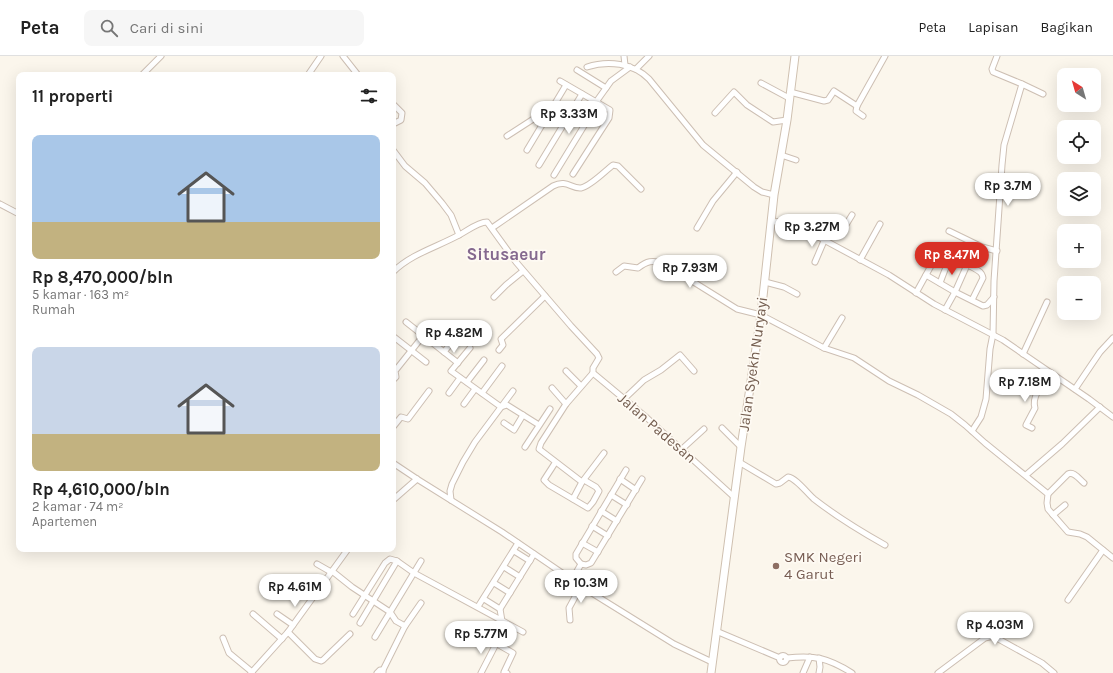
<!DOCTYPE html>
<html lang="id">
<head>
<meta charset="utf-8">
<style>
	:root { --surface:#fff; --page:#f6f6f6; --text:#222; --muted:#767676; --line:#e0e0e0; --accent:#d93025 }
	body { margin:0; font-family:Karla,sans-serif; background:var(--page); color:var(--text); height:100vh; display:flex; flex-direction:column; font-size:15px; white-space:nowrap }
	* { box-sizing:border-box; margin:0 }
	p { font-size:13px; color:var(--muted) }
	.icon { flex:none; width:22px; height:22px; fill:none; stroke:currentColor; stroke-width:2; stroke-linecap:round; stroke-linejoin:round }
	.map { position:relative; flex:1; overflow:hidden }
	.drawer { position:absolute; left:16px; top:16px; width:380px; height:480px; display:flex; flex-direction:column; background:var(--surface); border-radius:8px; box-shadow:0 4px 16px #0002 }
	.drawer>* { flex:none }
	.needle { width:26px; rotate:323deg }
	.fabs { position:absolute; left:1057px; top:12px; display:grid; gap:8px }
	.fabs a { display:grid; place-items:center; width:44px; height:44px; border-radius:8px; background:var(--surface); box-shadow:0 4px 16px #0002; font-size:20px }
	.price { position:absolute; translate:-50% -34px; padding:0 9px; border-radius:14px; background:#fff; color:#222; font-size:13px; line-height:26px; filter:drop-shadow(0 1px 2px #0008) }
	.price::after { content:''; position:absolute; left:50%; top:24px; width:12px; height:9px; margin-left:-6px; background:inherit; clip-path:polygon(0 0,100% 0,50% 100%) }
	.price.on { background:var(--accent); color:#fff }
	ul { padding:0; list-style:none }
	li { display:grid; align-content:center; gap:8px; height:212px; padding:0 16px }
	li span { display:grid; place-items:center; height:124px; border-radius:8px; color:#555 }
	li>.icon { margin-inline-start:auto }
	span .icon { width:72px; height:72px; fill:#fffc; stroke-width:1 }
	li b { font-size:17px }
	h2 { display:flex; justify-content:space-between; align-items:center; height:48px; padding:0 16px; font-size:17px }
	header { display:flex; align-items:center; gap:24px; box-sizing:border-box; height:56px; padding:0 20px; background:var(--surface); border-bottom:1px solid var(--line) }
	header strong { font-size:19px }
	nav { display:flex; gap:22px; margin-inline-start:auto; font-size:14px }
	.search { width:280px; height:36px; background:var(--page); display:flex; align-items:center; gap:10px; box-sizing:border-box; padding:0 14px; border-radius:8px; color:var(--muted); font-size:15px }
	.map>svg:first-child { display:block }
</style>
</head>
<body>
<header>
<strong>Peta</strong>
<div class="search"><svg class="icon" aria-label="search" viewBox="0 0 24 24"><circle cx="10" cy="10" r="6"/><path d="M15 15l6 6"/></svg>Cari di sini</div>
<nav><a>Peta</a><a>Lapisan</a><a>Bagikan</a></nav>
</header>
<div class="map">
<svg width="1113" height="617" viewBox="0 0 1113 617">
	<rect width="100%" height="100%" fill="#fbf6ec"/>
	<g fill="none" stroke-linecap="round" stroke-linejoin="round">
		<defs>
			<g id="street">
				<path d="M343,0L358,19"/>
				<path d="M624,0L625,9"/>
				<path d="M997,0L992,13L993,16L1022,28"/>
				<path d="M587,11C608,4 633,7 649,23L703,89L754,131L762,136L774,139"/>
				<path d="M636,13L649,0"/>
				<path d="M577,14L606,32"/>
				<path d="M142,19L161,0"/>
				<path d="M308,19L321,0"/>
				<path d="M560,25L610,54L609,62L573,118"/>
				<path d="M761,27L789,42"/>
				<path d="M790,36L824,45L828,44L834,35L857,50L885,0"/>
				<path d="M596,46L611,25L630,11"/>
				<path d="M393,48L402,57L401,64L393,68"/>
				<path d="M857,50L856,55L863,60"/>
				<path d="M715,57L734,36L747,49L773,66L787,64"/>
				<path d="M507,80L538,60L543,68"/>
				<path d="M393,94L405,110L425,127L442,147L451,159L459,179"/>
				<path d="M527,94L566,29"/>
				<path d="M781,99L796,104"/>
				<path d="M539,109L582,38"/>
				<path d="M554,119L598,47"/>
				<path d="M0,148L19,158"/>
				<path d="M772,166L785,165L798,170L889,219L934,248L1003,284L1089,343L1113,361"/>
				<path d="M492,172L553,130C567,123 571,133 581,132C591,130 605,115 613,109L618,110L641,133"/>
				<path d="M697,172L713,145L737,116"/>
				<path d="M949,175L982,191L997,195"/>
				<path d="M860,204L880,168"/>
				<path d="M815,206L824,185L835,168L844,172L852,159"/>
				<path d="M393,216C411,198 437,191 459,179C467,175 478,166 487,166L516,206L571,270L597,298L599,302L593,312V317L647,362L734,441"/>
				<path d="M616,216L624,210L638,212C647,205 652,204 663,207L737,253L761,259L824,292L854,302L889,325L918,339L951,358L965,369L985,387L1048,438L1047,447L1048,453L1068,476L1080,478L1087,481L1113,502"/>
				<path d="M926,219L955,236L983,250L987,249L994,241"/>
				<path d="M765,226L784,231L797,238"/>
				<path d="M940,227C942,222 947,206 951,204C956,202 976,213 980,216C983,219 982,219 983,222L972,244"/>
				<path d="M916,237L932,208"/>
				<path d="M494,241L506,229L523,215"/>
				<path d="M945,254L955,236L967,209"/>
				<path d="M406,266L458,307"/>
				<path d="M394,281L426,306"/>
				<path d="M470,292L451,315L501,351L507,349L539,369"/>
				<path d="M824,292L842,262"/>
				<path d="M499,294L503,289L501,283L545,240"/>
				<path d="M444,296L455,282"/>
				<path d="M1023,298L1047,246"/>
				<path d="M566,315L581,330"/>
				<path d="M393,324L396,321L395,315L423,280"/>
				<path d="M467,326L484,304"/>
				<path d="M552,332L566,348L593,317"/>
				<path d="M1075,333L1100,296L1113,282"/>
				<path d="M449,337L460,322"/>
				<path d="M482,337L502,310"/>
				<path d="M624,343L644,324L661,314L680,299L694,315"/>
				<path d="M464,348L475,333"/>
				<path d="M566,348L541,387L539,393L582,426"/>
				<path d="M504,367L514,374L523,359"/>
				<path d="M393,371L401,361L408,363L429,335"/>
				<path d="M722,372L741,391"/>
				<path d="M1032,372L1026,369L1035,352C1031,340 1044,326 1051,317"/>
				<path d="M972,375L981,361L986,343L990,293L993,278L994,225L1002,109L1004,89L1022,28L1043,38"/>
				<path d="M525,391L550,353"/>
				<path d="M682,393L704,373"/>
				<path d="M739,406L776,428L780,427L788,421C796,422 807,437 814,443C837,461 860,475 885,489"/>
				<path d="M393,407L417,423L502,476L587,534L674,588L712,606"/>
				<path d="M555,407L544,424L549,429L588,452L593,446L599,435L596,431L584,424"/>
				<path d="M1026,419L1062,388L1100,351"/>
				<path d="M620,423L636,434"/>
				<path d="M1048,438L1068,418C1074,415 1079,423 1084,427"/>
				<path d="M611,439L627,449"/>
				<path d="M573,443L582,426L604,397"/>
				<path d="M393,444L417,423"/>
				<path d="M451,444L450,435L452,428L463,406L475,386L513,335"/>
				<path d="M601,455L617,465"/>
				<path d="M1053,459L1065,449"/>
				<path d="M592,470L608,480"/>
				<path d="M582,487L598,496"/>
				<path d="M514,495L530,505"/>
				<path d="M317,508L331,516"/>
				<path d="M581,508L576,502V498L626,414"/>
				<path d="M504,511L520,521"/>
				<path d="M332,515L352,531L390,556L396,565L405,570L383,614V617"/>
				<path d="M572,524L581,508L586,509L591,507L642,423"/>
				<path d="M494,527L510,537"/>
				<path d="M484,543L500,553"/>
				<path d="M1068,544L1103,494"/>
				<path d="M479,549L518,487"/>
				<path d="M253,558L282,583"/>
				<path d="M277,558L293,569"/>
				<path d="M353,558L385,507L390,503L397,505L414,517L523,576"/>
				<path d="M570,564L569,552L581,530"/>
				<path d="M360,567L397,505"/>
				<path d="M405,570L421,547"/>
				<path d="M716,575L780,602"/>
				<path d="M288,576L315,603L321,605L323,604L350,578"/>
				<path d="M375,581L421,505"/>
				<path d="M223,582L229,597L252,616"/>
				<circle cx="783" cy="603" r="3.5"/>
				<path d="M787,602C815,599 828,602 852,617"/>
				<path d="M251,617L288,576L348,493"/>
				<path d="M377,617L380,614H383"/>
				<path d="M481,617L496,588"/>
				<path d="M507,617L504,616L513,597L492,585L502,565L500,553L534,498"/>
				<path d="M803,617L810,601"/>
				<path d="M819,617L820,611L819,602"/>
				<path d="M938,617L985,582L993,580L1042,607L1054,617"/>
			</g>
			<path id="secondary" d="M711,617L741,391L761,259L774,139L787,64L795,0"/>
		</defs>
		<use href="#street" stroke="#cdbfb3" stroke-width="7"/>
		<use href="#secondary" stroke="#cfc0b0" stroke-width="9"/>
		<use href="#street" stroke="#fff" stroke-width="5"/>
		<use href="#secondary" stroke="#fff" stroke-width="7"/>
	</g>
	<circle fill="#8d6e63" stroke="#fefaf3" stroke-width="1.5" cx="776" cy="510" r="4"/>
	<g text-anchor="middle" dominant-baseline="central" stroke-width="3.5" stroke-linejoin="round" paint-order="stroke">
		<g font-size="15" fill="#755f51" stroke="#fefaf3">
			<text transform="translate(753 308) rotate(-82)">Jalan Syekh Nuryayi</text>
			<text transform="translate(657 372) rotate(41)">Jalan Padesan</text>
		</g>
		<g font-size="15" fill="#785e54" stroke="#fefaf3" text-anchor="start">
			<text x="784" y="501">SMK Negeri<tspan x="784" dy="17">4 Garut</tspan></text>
		</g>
		<g font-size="17" font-weight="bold" fill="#85698f" stroke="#fefaf3">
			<text x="506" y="198">Situsaeur</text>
		</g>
	</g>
</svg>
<div class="fabs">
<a><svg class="needle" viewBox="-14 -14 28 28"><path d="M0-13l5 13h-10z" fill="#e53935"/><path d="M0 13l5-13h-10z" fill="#767676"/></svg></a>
<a><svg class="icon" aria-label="locate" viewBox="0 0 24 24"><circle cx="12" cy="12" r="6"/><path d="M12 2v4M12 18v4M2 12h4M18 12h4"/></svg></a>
<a><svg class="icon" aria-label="layers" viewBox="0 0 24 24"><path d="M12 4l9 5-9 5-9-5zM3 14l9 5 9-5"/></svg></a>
<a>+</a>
<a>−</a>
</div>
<b class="price" style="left:569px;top:79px">Rp 3.33M</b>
<b class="price" style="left:1008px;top:151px">Rp 3.7M</b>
<b class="price" style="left:812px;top:192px">Rp 3.27M</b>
<b class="price on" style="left:952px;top:220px">Rp 8.47M</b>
<b class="price" style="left:690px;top:233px">Rp 7.93M</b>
<b class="price" style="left:454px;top:298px">Rp 4.82M</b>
<b class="price" style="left:1025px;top:347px">Rp 7.18M</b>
<b class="price" style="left:581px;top:548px">Rp 10.3M</b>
<b class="price" style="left:295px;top:552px">Rp 4.61M</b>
<b class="price" style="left:995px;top:590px">Rp 4.03M</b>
<b class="price" style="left:481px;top:599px">Rp 5.77M</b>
<section class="drawer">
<h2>11 properti<svg class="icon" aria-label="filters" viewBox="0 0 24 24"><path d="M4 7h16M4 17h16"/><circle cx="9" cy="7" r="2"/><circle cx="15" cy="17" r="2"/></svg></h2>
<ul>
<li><span style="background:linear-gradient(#a9c7e8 70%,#c2b280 0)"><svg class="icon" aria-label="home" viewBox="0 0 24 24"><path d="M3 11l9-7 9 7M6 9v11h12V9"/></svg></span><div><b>Rp 8,470,000/bln</b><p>5 kamar · 163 m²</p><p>Rumah</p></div></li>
<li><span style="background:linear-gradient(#c9d6e8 70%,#c2b280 0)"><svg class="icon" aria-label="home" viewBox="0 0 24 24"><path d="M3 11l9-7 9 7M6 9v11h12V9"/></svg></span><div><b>Rp 4,610,000/bln</b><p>2 kamar · 74 m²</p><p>Apartemen</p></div></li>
</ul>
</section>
</div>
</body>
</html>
